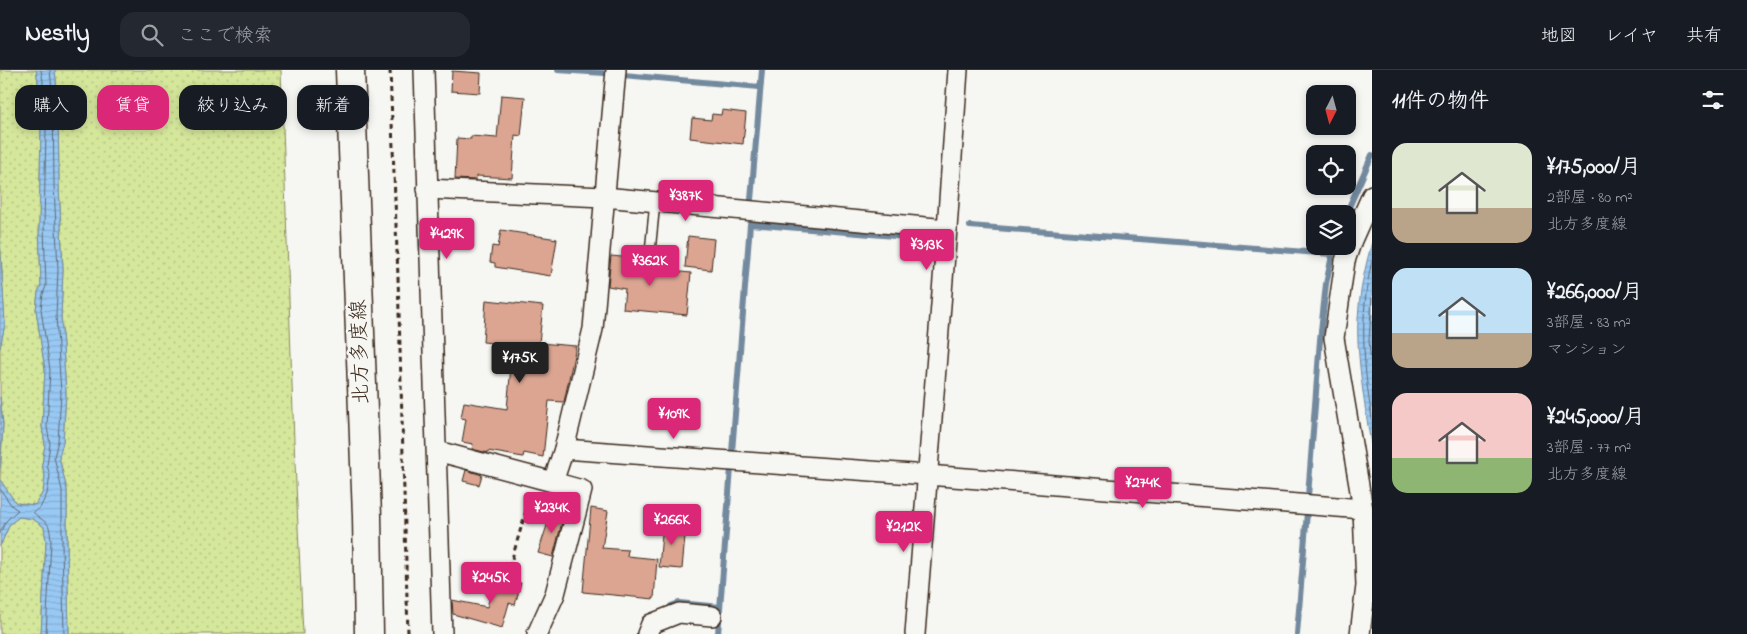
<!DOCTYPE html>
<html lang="ja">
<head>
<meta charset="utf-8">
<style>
	:root { --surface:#171b24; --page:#242831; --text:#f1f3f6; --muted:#9ea1a6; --line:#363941; --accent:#db2777 }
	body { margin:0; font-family:"Indie Flower","Klee One",sans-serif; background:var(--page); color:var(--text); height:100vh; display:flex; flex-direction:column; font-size:19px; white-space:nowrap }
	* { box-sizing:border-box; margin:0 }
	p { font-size:16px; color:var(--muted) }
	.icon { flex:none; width:28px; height:28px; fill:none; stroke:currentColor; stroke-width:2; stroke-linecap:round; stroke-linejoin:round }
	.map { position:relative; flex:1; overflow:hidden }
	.details { display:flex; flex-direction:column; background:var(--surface); width:375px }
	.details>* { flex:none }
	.guide { position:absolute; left:15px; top:15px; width:475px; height:45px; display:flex; gap:10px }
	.needle { width:32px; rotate:186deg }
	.tools { position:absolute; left:1306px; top:15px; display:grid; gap:10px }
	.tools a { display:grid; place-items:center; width:50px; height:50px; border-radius:10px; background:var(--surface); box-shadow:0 2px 8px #0003; font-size:25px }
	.price { position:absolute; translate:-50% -42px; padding:0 11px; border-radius:5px; background:var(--accent); color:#fff; font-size:16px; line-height:32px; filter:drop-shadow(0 1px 2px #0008) }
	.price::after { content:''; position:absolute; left:50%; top:30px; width:15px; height:11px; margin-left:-8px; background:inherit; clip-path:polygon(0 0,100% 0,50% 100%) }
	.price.on { background:#222; color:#fff }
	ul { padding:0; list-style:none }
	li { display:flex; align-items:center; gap:15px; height:125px; padding:0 20px }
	li span { display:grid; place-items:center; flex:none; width:140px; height:100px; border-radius:15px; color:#555 }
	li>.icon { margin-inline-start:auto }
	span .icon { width:60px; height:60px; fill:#fffc; stroke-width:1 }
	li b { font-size:21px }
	h2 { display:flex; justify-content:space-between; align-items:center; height:60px; padding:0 20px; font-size:21px }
	.pill { padding:0 18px; border-radius:15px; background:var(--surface); box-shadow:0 2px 8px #0003; font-size:18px; line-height:45px }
	.pill.on { background:var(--accent); color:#fff }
	header { display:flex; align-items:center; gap:30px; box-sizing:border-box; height:70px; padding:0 25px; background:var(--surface); border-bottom:1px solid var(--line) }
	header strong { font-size:24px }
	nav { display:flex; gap:28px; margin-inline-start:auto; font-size:18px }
	.search { width:350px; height:45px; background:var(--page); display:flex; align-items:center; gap:12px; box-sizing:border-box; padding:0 18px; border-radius:15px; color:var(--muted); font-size:19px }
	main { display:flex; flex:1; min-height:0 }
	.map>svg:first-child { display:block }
</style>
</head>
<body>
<header>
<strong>Nestly</strong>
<div class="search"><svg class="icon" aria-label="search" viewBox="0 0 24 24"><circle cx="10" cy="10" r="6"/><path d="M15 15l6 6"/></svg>ここで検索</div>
<nav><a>地図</a><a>レイヤ</a><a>共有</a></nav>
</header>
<main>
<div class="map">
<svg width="1372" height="564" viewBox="0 0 1372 564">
	<defs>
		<pattern id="grass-dots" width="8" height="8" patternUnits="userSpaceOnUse" patternTransform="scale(1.25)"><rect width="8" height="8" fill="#d5e79b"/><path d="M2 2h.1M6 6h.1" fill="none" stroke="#b8c685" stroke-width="1.8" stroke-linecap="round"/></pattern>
		<pattern id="water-rules" width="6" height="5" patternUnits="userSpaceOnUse" patternTransform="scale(1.25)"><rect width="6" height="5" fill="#98c9f4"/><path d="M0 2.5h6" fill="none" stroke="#84add1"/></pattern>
	</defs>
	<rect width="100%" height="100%" fill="#f6f6f2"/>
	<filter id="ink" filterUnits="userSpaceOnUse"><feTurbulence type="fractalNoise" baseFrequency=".02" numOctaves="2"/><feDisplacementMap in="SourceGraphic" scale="10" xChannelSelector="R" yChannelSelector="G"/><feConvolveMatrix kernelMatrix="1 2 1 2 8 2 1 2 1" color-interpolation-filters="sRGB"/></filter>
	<g filter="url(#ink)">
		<g fill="url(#grass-dots)" stroke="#88885c">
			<path d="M0,0H36L38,11L37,28L41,58L39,156L41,216L38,222L36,240L45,300L42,357L45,374L42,395L45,406L43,422L35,435L16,433L0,410L3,354L0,327V278L5,254L0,169Z"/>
			<path d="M55,0H281L294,371L303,564H69L67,474V420L59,387L63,372L66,323L61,246L63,200L59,115L58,30Z"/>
			<path d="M19,447L33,449L44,457L46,471L41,564H0V476L10,454Z"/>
		</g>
		<g fill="url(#water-rules)" stroke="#73899e">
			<path d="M36,0H55L58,30L59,115L63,200L61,246L66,323L63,372L59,387L67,420V474L69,564H41L46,471L44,457L33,449L19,447L10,454L0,476V410L16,433L35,435L43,422L45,406L42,395L45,374L42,357L45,300L36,240L38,222L41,216L39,156L41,58L37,28L38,11Z"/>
			<path d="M0,169L5,254L0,278Z"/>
			<path d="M1372,172V380C1366,344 1360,308 1358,272C1356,239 1363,204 1372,172Z"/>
			<path d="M0,327L3,354L0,398Z"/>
		</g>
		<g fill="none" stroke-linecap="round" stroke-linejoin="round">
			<g stroke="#606a74" stroke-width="1">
				<path d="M41,0L43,11L42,28L46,58L44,156L46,216L43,224L41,239L50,300L47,357L50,374L47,395L50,406L47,424L40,438L33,442C48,457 49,447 51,472L46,564"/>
				<path d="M50,0L53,31L54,115L58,200L56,246L61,323L58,371L54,387L62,420V474L64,564"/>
				<path d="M1372,191C1359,244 1363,295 1372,348"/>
				<path d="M1372,228L1369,270L1372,307"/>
				<path d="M0,419L12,436L18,440L6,451L0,463"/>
			</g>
			<g stroke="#73899e" stroke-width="6">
				<path d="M558,0L605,3"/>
				<path d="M623,0V5L760,17"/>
				<path d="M751,130L762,0"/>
				<path d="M1346,144L1372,85"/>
				<path d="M970,156L1332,184"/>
				<path d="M732,382L750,154L931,169"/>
				<path d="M1308,426L1320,270L1326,214L1334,176"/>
				<path d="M671,536L679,533L720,537"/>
				<path d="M718,564L731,398"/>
				<path d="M1297,564L1307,442"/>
			</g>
		</g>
		<g fill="#dba592" stroke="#3b2a1e">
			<path d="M452,1L481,3L480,23L451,21Z"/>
			<path d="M501,25L525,27L521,66L515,65L512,108L477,106L476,110L455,109L457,68L471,69V66L497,68Z"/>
			<path d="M722,40L746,43L743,74L690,68L692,48L711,50L712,44L721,45Z"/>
			<path d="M501,160L557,169L551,206L495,197V193L490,192L492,176L498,177Z"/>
			<path d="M688,166L714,169L711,200L685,197Z"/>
			<path d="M611,186L633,188L632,197L691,203L687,245L623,239L625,219L608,216Z"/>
			<path d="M486,230L543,236L539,273L576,276L564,332L549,331L543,387L524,383L523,387L488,381V383L472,379L473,374L462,372L466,349L461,348L464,332L507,339L513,275L483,272Z"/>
			<path d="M466,400L482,405L479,415L463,411Z"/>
			<path d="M591,438L608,441L602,478L628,480L627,486L657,489L654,529L583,522Z"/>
			<path d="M552,440L564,444L553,487L538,483Z"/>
			<path d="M663,453L686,455L682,499L659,497Z"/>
			<path d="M496,506L521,513L515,535L509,533L502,558L453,544L452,530L487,537Z"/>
		</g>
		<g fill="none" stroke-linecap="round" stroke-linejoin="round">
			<defs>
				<path id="service" d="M649,192L655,132"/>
				<g id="minor">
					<path d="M424,0L442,564"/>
					<path d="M427,119L604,127L947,159"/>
					<path d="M564,379L593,259L616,0"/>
					<path d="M437,381L553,412L564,379L927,405L1363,439"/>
					<path d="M537,564L555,524L582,420L553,412"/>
					<path d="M647,564L651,554L679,543L712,546"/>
					<path d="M915,564L947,159L958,0"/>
					<path d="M1360,564L1366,516L1363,439L1334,268L1345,191L1352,170L1372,125"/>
				</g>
				<path id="primary" d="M350,0L367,446L369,564"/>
			</defs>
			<use href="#service" stroke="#3b2a1e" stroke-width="12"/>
			<use href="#minor" stroke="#3b2a1e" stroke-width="22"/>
			<use href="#primary" stroke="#3b2a1e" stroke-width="31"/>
			<g stroke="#3b2a1e" stroke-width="3" stroke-dasharray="5 4" stroke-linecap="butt">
				<path d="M390,0L398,207L408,564"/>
				<path d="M507,506L530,427"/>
			</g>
			<use href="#service" stroke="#f6f6f2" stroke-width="9"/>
			<use href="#minor" stroke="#f6f6f2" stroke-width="19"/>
			<use href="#primary" stroke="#f6f6f2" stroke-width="28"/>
		</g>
	</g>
	<g text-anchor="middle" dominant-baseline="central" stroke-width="5" stroke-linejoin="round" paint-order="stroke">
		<g font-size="21" fill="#3b2a1e" stroke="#f6f6f2">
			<text transform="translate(361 282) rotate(-92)">北方多度線</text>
		</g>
	</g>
</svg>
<div class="tools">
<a><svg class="needle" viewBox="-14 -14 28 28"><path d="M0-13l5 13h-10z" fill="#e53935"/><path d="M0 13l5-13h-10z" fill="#9ea1a6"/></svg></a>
<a><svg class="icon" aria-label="locate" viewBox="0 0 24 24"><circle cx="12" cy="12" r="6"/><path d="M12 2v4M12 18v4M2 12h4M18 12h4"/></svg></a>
<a><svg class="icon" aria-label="layers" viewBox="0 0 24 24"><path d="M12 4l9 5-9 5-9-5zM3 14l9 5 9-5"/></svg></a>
</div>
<b class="price" style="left:686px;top:152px">¥387K</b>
<b class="price" style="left:447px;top:190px">¥429K</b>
<b class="price" style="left:927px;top:201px">¥313K</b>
<b class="price" style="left:650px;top:217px">¥362K</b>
<b class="price on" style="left:520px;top:314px">¥175K</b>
<b class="price" style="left:674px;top:370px">¥109K</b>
<b class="price" style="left:1143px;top:439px">¥274K</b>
<b class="price" style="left:552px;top:464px">¥234K</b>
<b class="price" style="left:672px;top:476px">¥266K</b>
<b class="price" style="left:904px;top:483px">¥212K</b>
<b class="price" style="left:491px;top:534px">¥245K</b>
<div class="guide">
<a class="pill">購入</a>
<a class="pill on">賃貸</a>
<a class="pill">絞り込み</a>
<a class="pill">新着</a>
</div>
</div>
<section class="details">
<h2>11件の物件<svg class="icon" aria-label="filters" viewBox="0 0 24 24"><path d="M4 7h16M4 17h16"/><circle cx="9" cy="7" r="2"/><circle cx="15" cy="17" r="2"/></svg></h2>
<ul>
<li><span style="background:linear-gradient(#dfe7d0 65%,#b9a48a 0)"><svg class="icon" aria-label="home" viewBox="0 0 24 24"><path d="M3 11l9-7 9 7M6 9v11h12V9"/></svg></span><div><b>¥175,000/月</b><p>2部屋 · 80 m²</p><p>北方多度線</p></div></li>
<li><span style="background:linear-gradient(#bfe0f5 65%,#b9a48a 0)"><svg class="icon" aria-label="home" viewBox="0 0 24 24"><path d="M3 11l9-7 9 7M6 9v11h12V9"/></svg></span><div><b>¥266,000/月</b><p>3部屋 · 83 m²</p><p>マンション</p></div></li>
<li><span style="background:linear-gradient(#f6c9c9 65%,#8fb573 0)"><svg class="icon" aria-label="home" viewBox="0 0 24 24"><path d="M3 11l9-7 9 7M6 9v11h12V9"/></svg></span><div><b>¥245,000/月</b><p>3部屋 · 77 m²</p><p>北方多度線</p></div></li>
</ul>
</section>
</main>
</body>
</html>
